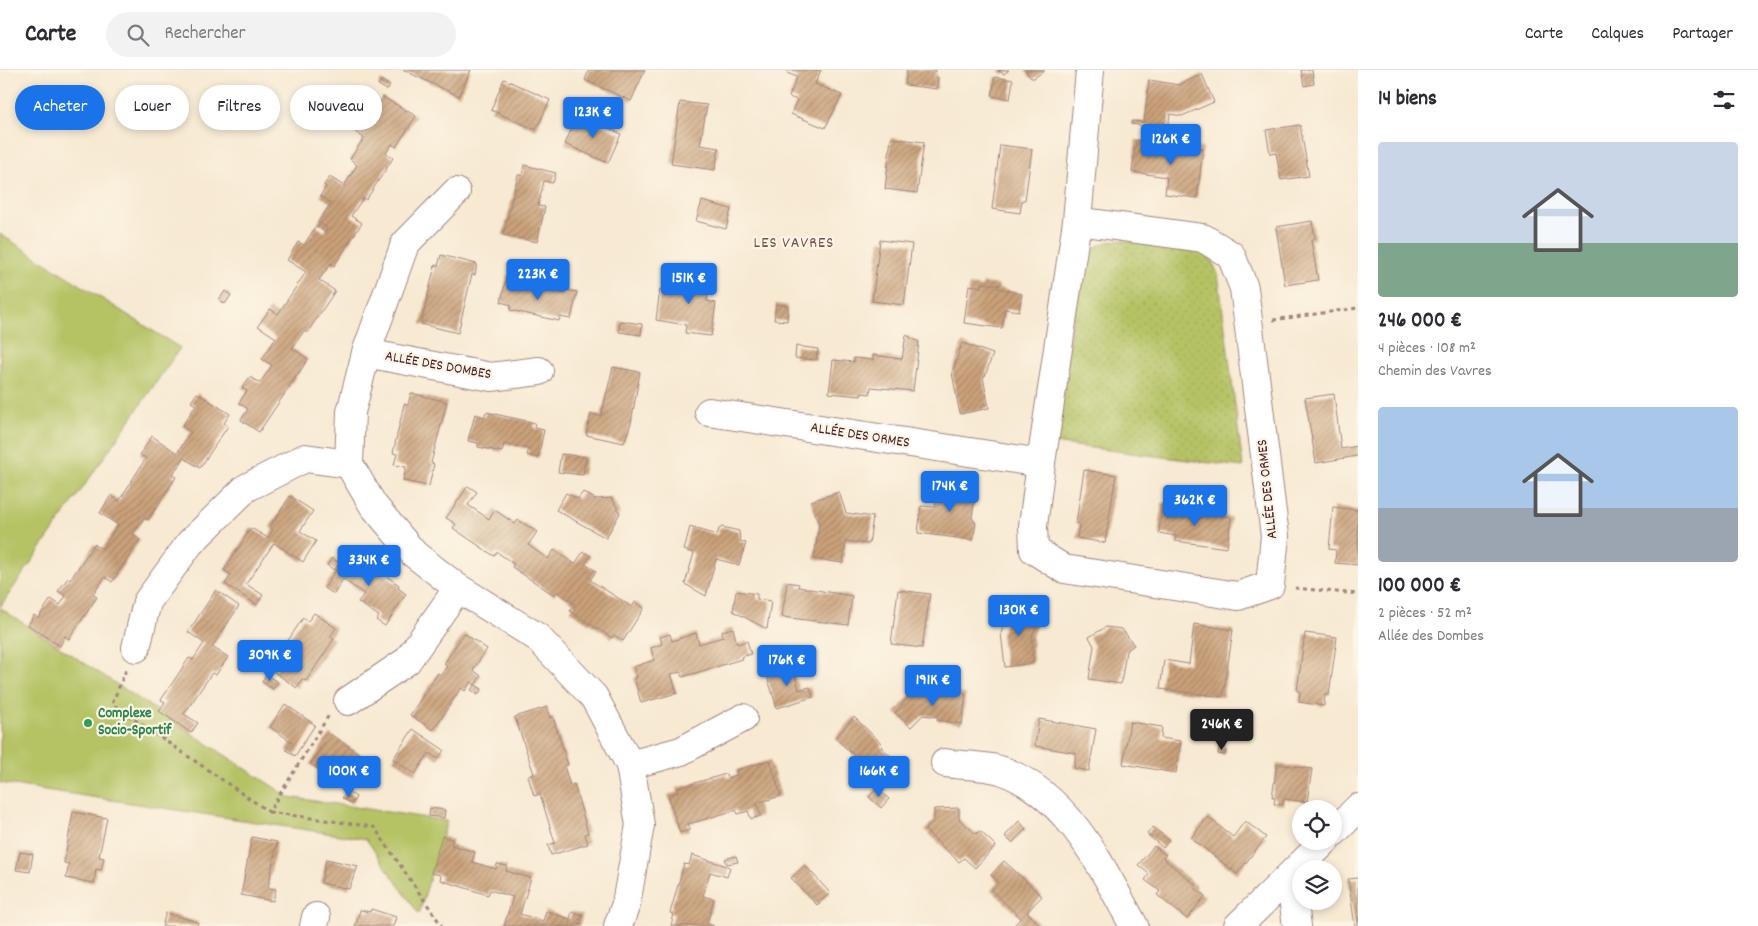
<!DOCTYPE html>
<html lang="fr">
<head>
<meta charset="utf-8">
<style>
	:root { --surface:#fff; --page:#f2f2f3; --text:#2b2b33; --muted:#7c7c81; --line:#e1e1e2; --accent:#1a73e8 }
	body { margin:0; font-family:Dekko,sans-serif; background:var(--page); color:var(--text); height:100vh; display:flex; flex-direction:column; font-size:19px; white-space:nowrap }
	* { box-sizing:border-box; margin:0 }
	p { font-size:16px; color:var(--muted) }
	.icon { flex:none; width:28px; height:28px; fill:none; stroke:currentColor; stroke-width:2; stroke-linecap:round; stroke-linejoin:round }
	.map { position:relative; flex:1; overflow:hidden }
	.details { display:flex; flex-direction:column; background:var(--surface); width:400px }
	.details>* { flex:none }
	.guide { position:absolute; left:15px; top:15px; width:475px; height:45px; display:flex; gap:10px }
	.fabs { position:absolute; left:1292px; top:730px; display:grid; gap:10px }
	.fabs a { display:grid; place-items:center; width:50px; height:50px; border-radius:50%; background:var(--surface); box-shadow:0 2px 8px #0003; font-size:25px }
	.price { position:absolute; translate:-50% -42px; padding:0 11px; border-radius:5px; background:var(--accent); color:#fff; font-size:16px; line-height:32px; filter:drop-shadow(0 1px 2px #0008) }
	.price::after { content:''; position:absolute; left:50%; top:30px; width:15px; height:11px; margin-left:-8px; background:inherit; clip-path:polygon(0 0,100% 0,50% 100%) }
	.price.on { background:#222; color:#fff }
	ul { padding:0; list-style:none }
	li { display:grid; align-content:center; gap:10px; height:265px; padding:0 20px }
	li span { display:grid; place-items:center; height:155px; border-radius:5px; color:#555 }
	li>.icon { margin-inline-start:auto }
	span .icon { width:90px; height:90px; fill:#fffc; stroke-width:1 }
	li b { font-size:21px }
	h2 { display:flex; justify-content:space-between; align-items:center; height:60px; padding:0 20px; font-size:21px }
	.chip { padding:0 18px; border-radius:22px; background:var(--surface); box-shadow:0 2px 8px #0003; font-size:18px; line-height:45px }
	.chip.on { background:var(--accent); color:#fff }
	header { display:flex; align-items:center; gap:30px; box-sizing:border-box; height:70px; padding:0 25px; background:var(--surface); border-bottom:1px solid var(--line) }
	header strong { font-size:24px }
	nav { display:flex; gap:28px; margin-inline-start:auto; font-size:18px }
	.search { width:350px; height:45px; background:var(--page); display:flex; align-items:center; gap:12px; box-sizing:border-box; padding:0 18px; border-radius:28px; color:var(--muted); font-size:19px }
	main { display:flex; flex:1; min-height:0 }
	.map>svg:first-child { display:block }
</style>
</head>
<body>
<header>
<strong>Carte</strong>
<div class="search"><svg class="icon" aria-label="search" viewBox="0 0 24 24"><circle cx="10" cy="10" r="6"/><path d="M15 15l6 6"/></svg>Rechercher</div>
<nav><a>Carte</a><a>Calques</a><a>Partager</a></nav>
</header>
<main>
<div class="map">
<svg width="1358" height="856" viewBox="0 0 1358 856">
	<defs>
		<pattern id="grass-dots" width="8" height="8" patternUnits="userSpaceOnUse" patternTransform="scale(1.25)"><rect width="8" height="8" fill="#b5c365"/><path d="M2 2h.1M6 6h.1" fill="none" stroke="#9da758" stroke-width="1.8" stroke-linecap="round"/></pattern>
		<pattern id="building-hatch" width="6" height="6" patternUnits="userSpaceOnUse" patternTransform="scale(1.25)"><rect width="6" height="6" fill="#caa27a"/><path d="M-1 1l2-2M0 6l6-6M5 7l2-2" fill="none" stroke="#a68364"/></pattern>
	</defs>
	<rect width="100%" height="100%" fill="#fcf5e5"/>
	<filter id="ink" filterUnits="userSpaceOnUse"><feTurbulence type="fractalNoise" baseFrequency=".02" numOctaves="2"/><feDisplacementMap in="SourceGraphic" scale="10" xChannelSelector="R" yChannelSelector="G"/><feConvolveMatrix kernelMatrix="1 2 1 2 8 2 1 2 1" color-interpolation-filters="sRGB"/></filter>
	<filter id="wash" filterUnits="userSpaceOnUse"><feTurbulence type="fractalNoise" baseFrequency=".0096" numOctaves="4" result="noise"/><feDisplacementMap in="SourceGraphic" scale="20" xChannelSelector="R" yChannelSelector="G"/><feGaussianBlur stdDeviation="1.12" result="paint"/><feColorMatrix in="noise" values="0 0 0 0 0 0 0 0 0 0 0 0 0 0 0 0 0 1.4 0 .05"/><feComposite in="paint" operator="in"/></filter>
	<g filter="url(#wash)">
		<rect width="100%" height="100%" fill="#f7e9d2"/>
		<path fill="url(#grass-dots)" stroke="#807148" d="M1118,170L1196,180L1211,189L1218,204L1243,397L1052,373L1082,193C1091,178 1100,172 1118,170Z"/>
		<g fill="#b5c365" stroke="#807148">
			<path d="M0,164L180,278L0,537Z"/>
			<path d="M0,538L289,727L447,751L419,844L366,769L0,713Z"/>
		</g>
		<g id="blocks">
			<g fill="url(#building-hatch)">
				<path d="M403,0H471L459,26Z"/>
				<path d="M589,0H645L631,31L585,10Z"/>
				<path d="M789,0H821L815,14L842,25L825,58L791,44L797,30L789,27L797,7L787,3Z"/>
				<path d="M907,0H936L935,7H938L937,19L905,15Z"/>
				<path d="M998,0H1009L1004,4Z"/>
				<path d="M1025,0H1045L1034,8H1031Z"/>
				<path d="M1301,0H1312L1314,14L1304,16Z"/>
				<path d="M1202,4L1214,32L1182,46L1170,44L1168,59L1131,54L1132,51L1144,52L1149,10L1179,15Z"/>
				<path d="M995,7L1013,10L1010,29L992,26Z"/>
				<path d="M504,9L550,30L536,60L491,40Z"/>
				<path d="M381,10L390,16L387,20L378,15Z"/>
				<path d="M383,27L416,46L396,77L392,74L386,83L393,88L366,130L363,128L351,146L362,153L334,196L331,193L319,210L335,221L307,263L304,261L292,278L308,289L259,362L241,350L248,339L239,333L247,321L242,318L250,307L260,313L272,295L262,289L276,268L258,256L270,239L278,244L306,202L287,190L298,172L304,175L316,156L325,162L327,158L318,152L331,133L320,126L326,117L324,115L330,107L344,116L357,95L350,89L364,68L355,62L360,54L364,56Z"/>
				<path d="M680,32L707,35L700,75L719,78L715,100L671,94Z"/>
				<path d="M578,44L621,64L608,93L565,74Z"/>
				<path d="M1300,55L1309,106L1281,110L1276,83L1270,84L1266,60Z"/>
				<path d="M891,68L924,72L917,123L885,119Z"/>
				<path d="M1136,70L1203,78L1197,128L1165,124L1167,107L1132,102Z"/>
				<path d="M1000,75L1032,79L1025,130H1022L1020,143L992,139Z"/>
				<path d="M524,95L556,103L553,113L544,111L538,136L545,137L537,172L503,165L518,105H522Z"/>
				<path d="M702,131L731,139L726,159L696,151Z"/>
				<path d="M1312,151L1315,169L1311,170L1318,210L1285,215L1276,157Z"/>
				<path d="M880,170L912,174L904,235L872,231Z"/>
				<path d="M441,185L477,194L475,205L472,204L458,263L421,254L435,195L438,196Z"/>
				<path d="M682,203L710,207L707,231L716,233L711,266L685,263L686,255L656,250L660,219L674,221L681,215Z"/>
				<path d="M507,205L517,207L516,213L565,224L566,220L577,222L571,249L560,247L559,251L510,240L511,235L501,232Z"/>
				<path d="M983,213L999,215L998,218L1022,224L1019,241L1005,239L1002,258L964,253L969,215L982,217Z"/>
				<path d="M225,221L231,225L225,234L219,230Z"/>
				<path d="M776,234L788,236L787,251L774,250Z"/>
				<path d="M620,251L642,254L641,265L619,262Z"/>
				<path d="M906,265L919,272L913,321L871,317L870,324L862,323L861,326L829,323L833,290L854,292V288L873,290V285L902,289Z"/>
				<path d="M962,273L993,284L985,306L983,307L989,338L960,344L952,303Z"/>
				<path d="M796,276L818,279L816,290L795,288Z"/>
				<path d="M613,297L640,302L631,353L624,373L586,365L591,344L601,346Z"/>
				<path d="M197,323L230,344L224,353L228,356L200,398L184,388L172,405L176,407L148,450L144,448L133,464L140,470L112,512L105,507L93,524L97,527L69,569L65,566L60,576L28,555L34,545L38,548L51,529L60,535L66,526L58,521L68,508L70,510L94,474L102,479L118,455L100,443L111,425L119,431L146,388L140,385L152,366L177,383L191,362L182,356L196,335L191,332Z"/>
				<path d="M411,323L447,332L431,393L434,394L429,416L403,411L406,397L394,395L397,384L393,383L404,334L408,335Z"/>
				<path d="M1334,324L1341,379L1358,376L1357,386L1316,393L1305,328Z"/>
				<path d="M486,342L535,353L534,358L544,360L538,388L527,385L529,379L504,374L502,382L478,377V373L468,371L475,344L484,347Z"/>
				<path d="M561,384L586,387L583,405L558,402Z"/>
				<path d="M1084,400L1116,405L1105,473L1077,468L1079,454L1076,453Z"/>
				<path d="M938,412L970,416L975,424L972,448L976,453L973,470L918,463L921,436L935,437Z"/>
				<path d="M468,416L477,422L468,435L489,449L495,440L515,454L518,450L537,462L528,475L548,489L554,480L575,494L583,482L591,486L585,494L596,501L590,510L632,537L635,532L644,538L623,571L614,565L612,568L570,541L575,534L557,522L554,525L512,497L514,494L497,482L494,486L453,458L456,454L446,448Z"/>
				<path d="M583,422L595,429L612,428L620,443L606,468L556,440L566,423L578,429Z"/>
				<path d="M839,422L846,443L873,447L869,474L846,471L843,493L814,489L819,455L811,431Z"/>
				<path d="M290,426L313,441L300,461L316,471L303,492L274,473L246,514L263,525L257,535L225,514L231,505L224,500L251,458L268,468L273,460L270,457Z"/>
				<path d="M1162,433L1180,435L1179,441L1231,447L1227,478L1175,471L1176,466L1159,463Z"/>
				<path d="M1333,437L1358,440V495L1335,493L1336,480L1329,479Z"/>
				<path d="M690,457L717,465L719,459L722,457L739,461L740,471L746,473L739,495L716,489L706,526L685,514L694,483L684,480Z"/>
				<path d="M347,484L355,490L358,487L399,515L398,518L406,524L385,556L376,550L379,546L358,532L364,524L343,509L334,524L324,518Z"/>
				<path d="M332,488L339,493L334,500L327,495Z"/>
				<path d="M787,512L799,514L798,517L852,526L848,555L782,547Z"/>
				<path d="M216,520L239,536L212,577L228,587L216,605L212,603L184,644L198,653L191,663L159,641L165,632L161,630L189,588L193,590L204,573L188,562Z"/>
				<path d="M898,520L930,524L922,578L891,574Z"/>
				<path d="M736,521L757,524V529L771,531L767,559L733,541Z"/>
				<path d="M1012,535L1040,547L1032,566L1033,593L1005,597L1001,563Z"/>
				<path d="M314,543L336,558L330,567L334,569L306,611L302,609L297,618L274,602L280,594L275,590L303,548L308,551Z"/>
				<path d="M1194,554L1233,560L1223,627L1160,619L1164,590L1189,594Z"/>
				<path d="M1106,557L1122,559L1134,575L1126,581L1121,614L1089,609L1094,576L1089,567Z"/>
				<path d="M733,558L737,574L747,571L751,584L741,587L742,589L682,607L681,602L671,604L677,623L641,633L634,608L637,607L633,597L654,590L651,578L662,574L660,567L670,564L672,571L696,563L699,574L723,567L722,561Z"/>
				<path d="M464,563L487,579L473,600L481,606L475,615L482,619L478,625L471,620L475,615L471,612L465,621L461,618L433,660L410,645L438,603L441,605L447,596L444,594Z"/>
				<path d="M1305,563L1337,567L1329,625H1325L1324,636L1299,632L1300,621H1297Z"/>
				<path d="M792,595L799,620L810,617L813,627L777,638L766,603Z"/>
				<path d="M266,605L278,612L273,619L262,612Z"/>
				<path d="M924,618L966,624L962,654L937,650L938,647L923,645L911,657L895,643L912,623L923,625Z"/>
				<path d="M285,634L315,655L295,686L286,680L292,672L270,657Z"/>
				<path d="M547,637L550,648L553,647L568,695L564,696L570,716L574,714L588,763L585,764L588,774L551,785L548,775L555,773L540,724L534,726L528,706L534,704L515,647Z"/>
				<path d="M854,647L883,675L881,677L899,694L880,715L855,692L858,689L835,668Z"/>
				<path d="M1039,649L1096,659L1089,701L1074,698L1076,683L1035,676Z"/>
				<path d="M1130,652L1162,657L1161,668L1181,671L1176,703L1123,694Z"/>
				<path d="M413,659L444,680L438,689L429,683L415,704L393,689Z"/>
				<path d="M330,664L360,684L340,714L310,694Z"/>
				<path d="M1219,677H1226L1225,685L1218,684Z"/>
				<path d="M770,690L781,726L757,733L761,746L751,749L748,741L738,744L736,740L688,754L690,760L680,763L668,725L678,722L677,718L726,704L727,708L737,705L736,700Z"/>
				<path d="M1277,694L1312,699L1307,732L1284,729L1283,735L1274,734L1275,728L1272,727Z"/>
				<path d="M877,718L889,729L881,738L869,727Z"/>
				<path d="M347,721L356,727L352,734L342,728Z"/>
				<path d="M430,738L445,740L444,748L429,746Z"/>
				<path d="M959,738V749L976,764L980,761L996,776L975,798L964,788L959,792L925,760L934,750V739Z"/>
				<path d="M73,742L107,748L99,787L104,788L101,800L96,799L94,813L66,808L69,794L64,793Z"/>
				<path d="M1208,747L1233,767L1245,751L1266,767L1237,804L1191,768Z"/>
				<path d="M1019,751L1026,759L1012,773L1005,766Z"/>
				<path d="M1153,757L1169,770L1163,778L1147,764Z"/>
				<path d="M442,766L453,770L451,775L475,782L472,792L496,799L497,794L507,796L506,801L531,808L520,844L543,851L546,841L570,849L572,842L583,845L579,856H504L513,827L490,820L488,825L440,810L441,805L431,803Z"/>
				<path d="M252,767L277,772L268,818L276,819L273,831L241,825Z"/>
				<path d="M1154,776L1166,785L1163,788L1197,816L1195,818L1205,826L1187,849L1157,825L1160,821L1145,810L1149,804L1138,795Z"/>
				<path d="M20,782L33,784L30,802L16,800Z"/>
				<path d="M692,785L730,797L727,807L710,802L703,826L714,829L707,853L714,856H671L674,844L670,843L684,794L689,795Z"/>
				<path d="M736,786L738,792L727,794L725,789Z"/>
				<path d="M326,789L358,796L349,819L321,813Z"/>
				<path d="M1004,791L1042,826L1027,842L1039,854L1037,856H1013L1021,848L991,820L998,812L991,805Z"/>
				<path d="M805,795L830,823L817,835L791,808Z"/>
				<path d="M1358,808V856H1355L1348,809Z"/>
				<path d="M371,839L396,847L393,856H355L360,840L370,842Z"/>
				<path d="M166,843L198,852L197,856H162Z"/>
			</g>
		</g>
	</g>
	<g filter="url(#ink)">
		<use href="#blocks" fill-opacity="0" stroke="#a0847e" stroke-width="1"/>
		<g fill="none" stroke-linecap="round" stroke-linejoin="round">
			<defs>
				<g id="minor">
					<path d="M456,122L405,174L366,283L351,342L349,394L373,435L414,484L458,518L537,567L594,627L630,695L640,755L626,834L618,856"/>
					<path d="M1077,151L1203,168L1231,185L1244,218L1275,466L1270,515L1238,526L1064,499L1034,480L1033,456L1041,393L1077,151L1090,0"/>
					<path d="M366,283L491,307L539,301"/>
					<path d="M709,342L1041,393"/>
					<path d="M136,578L147,532L190,473L246,418L305,388L349,394"/>
					<path d="M348,631L407,591L458,518"/>
					<path d="M945,693C964,696 989,695 1006,702C1071,729 1102,798 1134,856"/>
					<path d="M630,695L681,681L743,648"/>
					<path d="M1334,762L1358,738"/>
					<path d="M1290,806L1297,856"/>
					<path d="M314,856L316,847"/>
					<path d="M1238,856L1325,771"/>
				</g>
			</defs>
			<use href="#minor" stroke="#a0847e" stroke-width="30"/>
			<g stroke="#a0847e" stroke-width="3" stroke-dasharray="4 4" stroke-linecap="butt">
				<path d="M1273,250L1358,238"/>
				<path d="M1295,518L1358,524"/>
				<path d="M126,600L112,634L269,742L329,645"/>
				<path d="M269,742L374,757L442,856"/>
			</g>
			<use href="#minor" stroke="#fff" stroke-width="28"/>
		</g>
	</g>
	<circle fill="#2e9e5b" stroke="#fcf5e5" stroke-width="2" cx="88" cy="653" r="5"/>
	<g text-anchor="middle" dominant-baseline="central" stroke-width="4.5" stroke-linejoin="round" paint-order="stroke">
		<g font-size="15" fill="#4a1f2b" stroke="#fcf5e5">
			<text transform="translate(438 296) rotate(10)">ALLÉE DES DOMBES</text>
			<text transform="translate(860 366) rotate(9)">ALLÉE DES ORMES</text>
			<text transform="translate(1268 419) rotate(-96)">ALLÉE DES ORMES</text>
		</g>
		<g font-size="15" font-weight="bold" fill="#27864d" stroke="#fcf5e5" text-anchor="start">
			<text x="98" y="644">Complexe<tspan x="98" dy="17">Socio-Sportif</tspan></text>
		</g>
		<g font-size="16" letter-spacing="1" fill="#774d47" stroke="#fcf5e5">
			<text x="794" y="173">LES VAVRES</text>
		</g>
	</g>
</svg>
<div class="fabs">
<a><svg class="icon" aria-label="locate" viewBox="0 0 24 24"><circle cx="12" cy="12" r="6"/><path d="M12 2v4M12 18v4M2 12h4M18 12h4"/></svg></a>
<a><svg class="icon" aria-label="layers" viewBox="0 0 24 24"><path d="M12 4l9 5-9 5-9-5zM3 14l9 5 9-5"/></svg></a>
</div>
<b class="price" style="left:593px;top:69px">123K €</b>
<b class="price" style="left:1171px;top:96px">126K €</b>
<b class="price" style="left:538px;top:231px">223K €</b>
<b class="price" style="left:689px;top:235px">151K €</b>
<b class="price" style="left:950px;top:443px">174K €</b>
<b class="price" style="left:1195px;top:457px">362K €</b>
<b class="price" style="left:369px;top:517px">334K €</b>
<b class="price" style="left:1019px;top:567px">130K €</b>
<b class="price" style="left:270px;top:612px">309K €</b>
<b class="price" style="left:787px;top:617px">176K €</b>
<b class="price" style="left:933px;top:637px">191K €</b>
<b class="price on" style="left:1222px;top:681px">246K €</b>
<b class="price" style="left:349px;top:728px">100K €</b>
<b class="price" style="left:879px;top:728px">166K €</b>
<div class="guide">
<a class="chip on">Acheter</a>
<a class="chip">Louer</a>
<a class="chip">Filtres</a>
<a class="chip">Nouveau</a>
</div>
</div>
<section class="details">
<h2>14 biens<svg class="icon" aria-label="filters" viewBox="0 0 24 24"><path d="M4 7h16M4 17h16"/><circle cx="9" cy="7" r="2"/><circle cx="15" cy="17" r="2"/></svg></h2>
<ul>
<li><span style="background:linear-gradient(#c9d6e8 65%,#7fa58c 0)"><svg class="icon" aria-label="home" viewBox="0 0 24 24"><path d="M3 11l9-7 9 7M6 9v11h12V9"/></svg></span><div><b>246 000 €</b><p>4 pièces · 108 m²</p><p>Chemin des Vavres</p></div></li>
<li><span style="background:linear-gradient(#a9c7e8 65%,#9aa5b1 0)"><svg class="icon" aria-label="home" viewBox="0 0 24 24"><path d="M3 11l9-7 9 7M6 9v11h12V9"/></svg></span><div><b>100 000 €</b><p>2 pièces · 52 m²</p><p>Allée des Dombes</p></div></li>
</ul>
</section>
</main>
</body>
</html>
